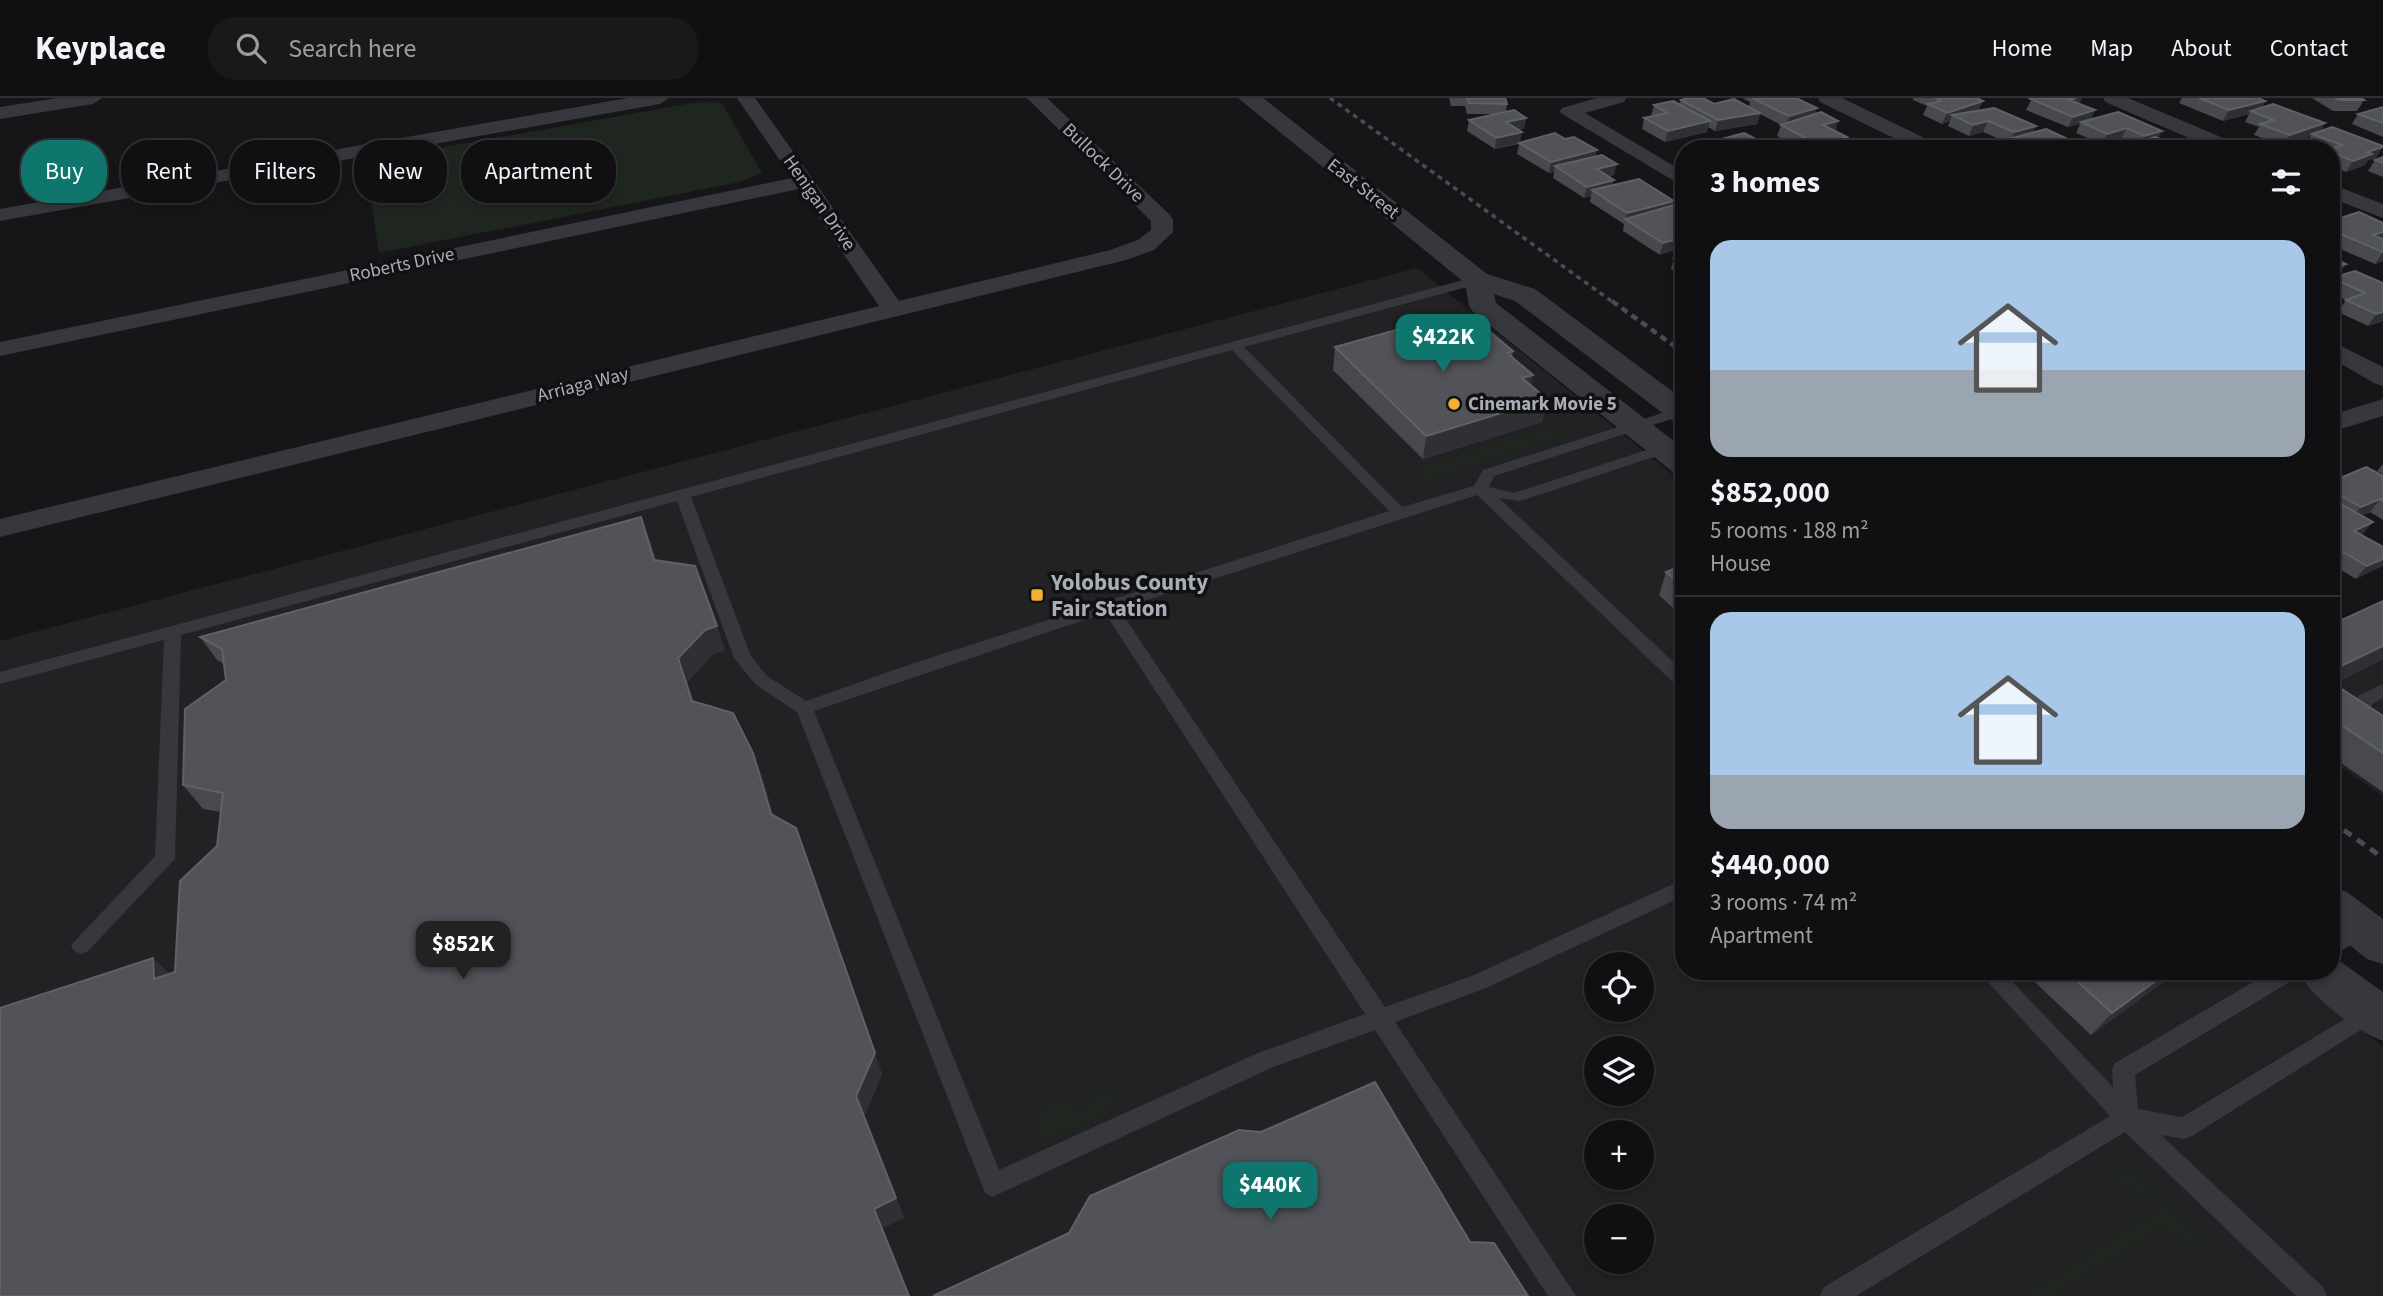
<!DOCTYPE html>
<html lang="en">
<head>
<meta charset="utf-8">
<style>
	:root { --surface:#101012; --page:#19191b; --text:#f1f3f6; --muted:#9c9d9f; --line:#303032; --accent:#0f766e }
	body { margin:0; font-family:"Source Sans 3",sans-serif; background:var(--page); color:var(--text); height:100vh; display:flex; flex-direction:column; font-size:26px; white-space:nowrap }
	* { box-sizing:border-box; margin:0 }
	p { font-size:23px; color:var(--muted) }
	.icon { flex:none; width:38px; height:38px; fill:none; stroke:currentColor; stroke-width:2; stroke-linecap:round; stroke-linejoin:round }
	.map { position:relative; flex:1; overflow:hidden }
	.side { position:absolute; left:1675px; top:42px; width:665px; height:840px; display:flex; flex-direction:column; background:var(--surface); border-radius:28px; box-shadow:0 4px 10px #0003,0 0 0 2px var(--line) }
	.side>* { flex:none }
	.top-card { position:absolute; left:21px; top:42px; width:665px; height:63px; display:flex; gap:14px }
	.tools { position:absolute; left:1584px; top:854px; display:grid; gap:14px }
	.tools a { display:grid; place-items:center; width:70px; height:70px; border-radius:50%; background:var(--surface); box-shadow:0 4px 10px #0003,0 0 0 2px var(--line); font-size:35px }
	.price { position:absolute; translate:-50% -60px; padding:0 16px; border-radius:14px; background:var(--accent); color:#fff; font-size:23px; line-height:46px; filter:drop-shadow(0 2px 4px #0008) }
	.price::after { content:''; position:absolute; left:50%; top:42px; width:21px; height:16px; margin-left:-10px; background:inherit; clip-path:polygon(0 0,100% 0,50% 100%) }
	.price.selected { background:#222; color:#fff }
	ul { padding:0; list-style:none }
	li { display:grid; align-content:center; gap:14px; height:371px; padding:0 35px }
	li+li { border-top:2px solid var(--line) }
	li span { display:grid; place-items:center; height:217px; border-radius:21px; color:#555 }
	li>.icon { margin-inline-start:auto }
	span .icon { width:126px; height:126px; fill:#fffc; stroke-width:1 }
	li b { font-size:30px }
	h2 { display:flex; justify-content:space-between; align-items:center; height:84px; padding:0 35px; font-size:30px }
	.chip { padding:0 24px; border-radius:28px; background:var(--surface); box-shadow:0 4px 10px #0003,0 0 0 2px var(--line); font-size:24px; line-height:63px }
	.chip.selected { background:var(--accent); color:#fff }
	header { display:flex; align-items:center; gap:42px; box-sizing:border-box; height:98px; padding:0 35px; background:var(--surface); border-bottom:2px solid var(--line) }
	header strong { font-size:33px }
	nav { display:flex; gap:38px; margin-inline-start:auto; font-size:24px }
	.search { width:490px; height:63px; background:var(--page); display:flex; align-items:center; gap:18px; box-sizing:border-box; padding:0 24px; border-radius:28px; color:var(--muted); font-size:26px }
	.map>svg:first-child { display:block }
</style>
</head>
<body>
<header>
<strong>Keyplace</strong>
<div class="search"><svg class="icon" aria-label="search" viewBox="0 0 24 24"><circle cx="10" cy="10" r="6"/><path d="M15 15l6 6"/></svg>Search here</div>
<nav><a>Home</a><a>Map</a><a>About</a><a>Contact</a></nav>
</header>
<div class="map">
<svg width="2383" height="1198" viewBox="0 0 2383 1198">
	<rect width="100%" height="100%" fill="#161618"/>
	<g fill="#222225" fill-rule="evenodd">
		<path d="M1417,170L1683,385L1684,873H2289L2383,949V1198H0V543ZM1596,866H1642V912H1596ZM1596,950H1642V996H1596ZM1596,1034H1642V1080H1596ZM1596,1118H1642V1164H1596Z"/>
		<path d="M2383,505V698L2331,662V529Z"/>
	</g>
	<g fill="#1e261f">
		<path d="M712,4L722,5L762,75L740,84L379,155L365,63L692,5Z"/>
		<path d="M1549,332L1578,334L1426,384L1414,371L1511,341Z"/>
		<path d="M1102,990L1110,993L1114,1002L1109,1015L1049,1042L1037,1037L1034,1026L1056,998L1081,1014Z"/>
		<path d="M2120,1071L2133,1073L2225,1164L2160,1130L2053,1198H2024L2165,1108L2120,1084L2115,1073Z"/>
	</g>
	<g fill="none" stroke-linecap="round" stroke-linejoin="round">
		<g fill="#37383d" fill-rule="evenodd">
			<path d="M1478,178L1484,182L1482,185L1244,249L1402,409L1474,388L1483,372L1675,311H1684V317L1494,378L1489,389L1514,395L1684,340V349L1520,403L1499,400L1684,574V591L1678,589L1477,397L1119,511L1385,909L1472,878L1684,781V798L1486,890L1395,924L1576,1198H1548L1375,932L1273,969L1001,1095L993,1099L985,1095L797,614L755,586L734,560L677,403L181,537L175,761L88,853L81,856L74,853L71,847L155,758L164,542L0,586V574ZM1232,252L1389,413L914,565L806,603L767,578L751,558L691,399ZM1105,515L1365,916L1258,955L999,1072L814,613Z"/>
			<path d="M2383,586V600L2372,606L2368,622L2383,632V648L2352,630L2349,625L2358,598Z"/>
			<path d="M2362,822L2369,825L2372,831L2369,837L2331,858V839Z"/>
			<path d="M1978,873H2002L2113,989L2112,972L2115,965L2272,873H2301L2298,879L2135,977L2138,1011L2182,1019L2383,898V918L2192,1038L2184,1041L2161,1037L2323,1189L2327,1198H2296L2125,1034L1856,1198H1820L1824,1189L2110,1018Z"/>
		</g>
		<g fill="#37383d" fill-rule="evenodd">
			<path d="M58,0H102L93,6L0,21V9Z"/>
			<path d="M628,0H669L660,6L0,123V111Z"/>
			<path d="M737,0H755L899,203L1110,152L1138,142L1151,132V123L1027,0H1047L1170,117L1173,122V134L1154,152L1126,162L0,439V421L879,208L799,91L0,258V244L792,80Z"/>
			<path d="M1597,0H1626L1624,4L1585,15L1684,74V89L1559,14L1562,10Z"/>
			<path d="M1818,0H1842L1939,47L1942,51H1916L1820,4Z"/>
			<path d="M2103,0H2128L2240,47L2243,51H2215L2105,4Z"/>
			<path d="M2331,86L2383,106V120L2331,100Z"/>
			<path d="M2331,243L2383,269V288L2374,285L2331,260Z"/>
			<path d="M2383,301V318L2331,334V317Z"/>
		</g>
		<g fill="#37383d" fill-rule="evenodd">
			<path d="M1238,0H1263L1487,176L1535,191L1684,302V326L1673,323L1515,203L1494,196L1496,205L1684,351V376L1673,374L1473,214L1469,208L1465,185Z"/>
			<path d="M2331,789L2347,794L2383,821V866L2367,861L2331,832Z"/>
			<path d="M2331,857L2383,894V943C2356,933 2310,899 2298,873H2331Z"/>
		</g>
		<path stroke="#4a4c52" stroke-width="3.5" stroke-dasharray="5 4.5" stroke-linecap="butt" d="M1330,0L1614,205"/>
		<path stroke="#4a4c52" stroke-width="4.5" stroke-dasharray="7 5" stroke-linecap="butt" d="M1612,203L1684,255"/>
		<path stroke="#4a4c52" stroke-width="5" stroke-dasharray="9 7" stroke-linecap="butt" d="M2331,723L2383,760"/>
	</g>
	<g fill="#47494d">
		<path d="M1449,0H1505L1507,6L1506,14L1526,20L1524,30L1518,32L1520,44L1565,41L1597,52L1595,59L1614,77L1609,79L1613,87L1674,103L1673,108L1681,105L1660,157L1623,133L1624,126L1590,104L1591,98L1584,100L1553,80L1554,74L1549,75L1517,56L1519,46L1495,51L1467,33L1469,22L1496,16H1467L1465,8H1451Z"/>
		<path d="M1742,0H1796L1816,16L1838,23L1835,33L1845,44L1874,51H1802L1777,38L1781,27L1760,16L1757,26L1715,33L1708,29L1707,34L1665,44L1642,31L1644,20L1651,18L1654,7L1679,6L1681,2L1749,9L1750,4Z"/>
		<path d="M1913,0H1977L1979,12L2032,35L2089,51H2001L2004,43L1983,34L1969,38L1948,28L1950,23L1942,26L1923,17L1927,8L1913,2Z"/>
		<path d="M2026,0H2082L2079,6L2095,12L2091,21L2118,14L2158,40L2183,51H2126L2128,47L2132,46L2121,41L2102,46L2076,35L2080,26L2068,29L2026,12L2031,2Z"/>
		<path d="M2182,0H2258L2265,3L2262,10L2325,25L2320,33L2376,60L2368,62L2365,67L2346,74L2331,68V51H2316L2306,47L2311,38L2283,48L2254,37L2259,29L2245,24L2249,16L2223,23L2179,5Z"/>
		<path d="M2312,0H2361L2364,2L2357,13H2333Z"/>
		<path d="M2383,9V39L2352,26L2358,16Z"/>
		<path d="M1703,46L1775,51H1702Z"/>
		<path d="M2383,59V79L2368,73L2375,62Z"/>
		<path d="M2331,114L2337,116L2333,123L2383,125V163L2375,166L2331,147Z"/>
		<path d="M1684,157V180L1671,171L1674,160Z"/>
		<path d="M2332,180L2383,185V223L2368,228L2338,214L2346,202L2331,195V182Z"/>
		<path d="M1464,232L1513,253L1512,260L1531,288L1547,301L1542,324L1423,361L1333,272L1335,249Z"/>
		<path d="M2383,366V376L2377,373Z"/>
		<path d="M2383,378V422L2370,414L2361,418L2362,437L2383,449L2356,481L2331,466V384Z"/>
		<path d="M650,443L656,462L725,552L713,556L687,584L693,603L753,655L762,678L773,717L882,976L864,1019L904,1120L882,1130L0,1198L153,860L169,876L175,874L217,748L221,714L203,711L183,687L226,582L224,566L217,562L200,539Z"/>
		<path d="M1684,467V520L1659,497L1666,474Z"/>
		<path d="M2383,503V561L2333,586L2383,618V694L2331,658V527Z"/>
		<path d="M2023,873H2178L2091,937Z"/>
	</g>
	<g fill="#2f3033">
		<path d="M2076,0H2082L2078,8L2069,2Z"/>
		<path d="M1983,3L1978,13L1952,17L1950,23L1942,26L1947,15Z"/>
		<path d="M2265,3L2259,13H2251L2249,16L2223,23L2229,12Z"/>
		<path d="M1817,10L1814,21L1786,29L1789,18Z"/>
		<path d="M2095,12L2090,23L2081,24L2080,26L2068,29L2073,19Z"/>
		<path d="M1760,15L1757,26L1715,33L1718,22Z"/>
		<path d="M1526,20L1524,30L1504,35L1506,24Z"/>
		<path d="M1710,23L1707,34L1665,44L1668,33Z"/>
		<path d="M1838,23L1835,34L1823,27Z"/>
		<path d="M1988,23L1983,34L1969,38L1973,27Z"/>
		<path d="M2325,25L2319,36H2312L2311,38L2283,48L2290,37Z"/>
		<path d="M2036,28L2031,39L2009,45L2014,34Z"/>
		<path d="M2127,30L2121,41L2102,46L2107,36Z"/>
		<path d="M2162,33L2157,44L2139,49L2144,38Z"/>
		<path d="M1522,34L1520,45L1495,51L1496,40Z"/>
		<path d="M1847,39L1843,50H1824V51H1817L1818,47Z"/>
		<path d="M2383,49L2376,60L2368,62L2365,67L2346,74L2353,63L2367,54Z"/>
		<path d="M1597,52L1594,63L1555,68L1554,74L1549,75L1551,64Z"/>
		<path d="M1617,66L1614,77L1594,82L1597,71Z"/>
		<path d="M1614,82L1612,93L1592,92L1591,98L1584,100L1587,89Z"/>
		<path d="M1674,103L1671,114L1625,121L1624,126L1627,115Z"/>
		<path d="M2337,116L2331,126V118Z"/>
		<path d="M2383,134V143L2373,137Z"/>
		<path d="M1684,139V149L1660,157L1663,145Z"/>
		<path d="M2383,154V163L2375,166Z"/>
		<path d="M2346,166L2338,178L2331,180V171Z"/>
		<path d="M2383,214V223L2368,228L2376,216Z"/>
		<path d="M1533,277L1529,300L1522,280Z"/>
		<path d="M1547,301L1542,324L1423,361L1426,338Z"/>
		<path d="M2380,401L2370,414L2351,422L2361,409Z"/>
		<path d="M641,419L650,443L663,485L654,462Z"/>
		<path d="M2373,424L2362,437L2343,445L2354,433Z"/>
		<path d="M2383,461V468L2356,481L2367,468Z"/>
		<path d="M717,528L725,552L713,556L687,584L701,626L692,603L678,560L705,532Z"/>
		<path d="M2383,548V561L2331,587V573Z"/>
		<path d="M753,655L762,678L780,739L771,716Z"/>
		<path d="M153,860L176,883L154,881Z"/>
		<path d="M2169,873H2178L2091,937L2112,915Z"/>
		<path d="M875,955L882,976L864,1019L856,998Z"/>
		<path d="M896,1100L904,1120L882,1130L874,1111Z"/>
	</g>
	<g fill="#525359" stroke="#5f6168" stroke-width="2">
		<path d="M1467,0H1505L1507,6L1469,5Z"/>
		<path d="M1688,0H1703L1714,6L1734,1L1760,15L1718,22L1681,2Z"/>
		<path d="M1752,0H1796L1817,10L1789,18Z"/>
		<path d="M1936,0H1977L1983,3L1947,15L1928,6L1941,3Z"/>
		<path d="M2035,0H2076L2069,2L2095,12L2073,19L2031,1Z"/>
		<path d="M2199,0H2258L2265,3L2229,12Z"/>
		<path d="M2335,0H2361L2364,2H2339Z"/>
		<path d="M1673,3L1710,23L1668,33L1644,20L1667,15L1654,7Z"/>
		<path d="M2273,6L2325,25L2290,37L2260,26L2274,22L2251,13Z"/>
		<path d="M2383,9V25L2358,16Z"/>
		<path d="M1994,10L2036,28L2014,34L1988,23L1973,27L1952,17Z"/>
		<path d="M1514,12L1526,20L1506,24L1522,34L1496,40L1469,22Z"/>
		<path d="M1821,14L1838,23L1823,27L1847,39L1818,47L1781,27Z"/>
		<path d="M2118,14L2162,33L2144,38L2127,30L2107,36L2081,24Z"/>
		<path d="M2332,29L2383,48V49L2367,54L2372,56L2353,63L2331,54V51L2342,47L2312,36Z"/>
		<path d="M2046,31L2089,51H2046L2039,48L2028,51H2023L2005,42Z"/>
		<path d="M1555,35L1565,41L1574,39L1597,52L1551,64L1519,45Z"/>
		<path d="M1744,35L1775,51H1712L1703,46Z"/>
		<path d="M2155,39L2183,51H2137L2128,47Z"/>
		<path d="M1856,42L1874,51H1826L1824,50Z"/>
		<path d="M2199,47L2208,51H2185Z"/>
		<path d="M1602,57L1617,66L1597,71L1614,82L1587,89L1555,68Z"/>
		<path d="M2383,59V65L2375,62Z"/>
		<path d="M1639,81L1674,103L1627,115L1592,92Z"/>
		<path d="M1681,105L1684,107V139L1663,145L1625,121Z"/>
		<path d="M2359,114L2383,125V134L2373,137L2383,141V154L2331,132V123Z"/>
		<path d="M1684,157V166L1674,160Z"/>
		<path d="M2331,159L2346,166L2331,171Z"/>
		<path d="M2355,173L2383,185V214L2376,216L2346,202L2365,195L2332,180Z"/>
		<path d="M1446,218L1464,232L1482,227L1513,253L1507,255L1533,277L1522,280L1547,301L1426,338L1335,249Z"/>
		<path d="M2366,369L2383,378V403L2380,401L2361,409L2331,392V384Z"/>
		<path d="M2335,403L2373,424L2354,433L2383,449V461L2367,468L2331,447V404Z"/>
		<path d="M641,419L654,462L695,468L717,528L705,532L678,560L692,603L733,615L753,655L771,716L796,730L875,955L856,998L896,1100L874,1111L909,1198H0V910L153,860L154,881L175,874L180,783L217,748L223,695L183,687L185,611L226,582L222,551L200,539Z"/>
		<path d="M1684,467V489L1666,474Z"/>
		<path d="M2383,503V548L2331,573V527Z"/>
		<path d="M2331,584L2383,618V655L2331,620Z"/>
		<path d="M2066,873H2169L2112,915Z"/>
		<path d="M1375,984L1470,1144L1494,1145L1528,1198H933L1069,1135L1090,1098L1239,1032L1261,1034Z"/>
	</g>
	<g fill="#f2b134" stroke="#111113" stroke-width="2.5">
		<circle cx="1454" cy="306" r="7"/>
		<rect x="1030" y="490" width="14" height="14" rx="3.5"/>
	</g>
	<g text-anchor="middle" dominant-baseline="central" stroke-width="7" stroke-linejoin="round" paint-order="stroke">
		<g font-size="19" fill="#a8adb8" stroke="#111113">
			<text transform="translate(1103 65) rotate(44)">Bullock Drive</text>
			<text transform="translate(1363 91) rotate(38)">East Street</text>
			<text transform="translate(819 105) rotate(55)">Henigan Drive</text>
			<text transform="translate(402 167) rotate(-12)">Roberts Drive</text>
			<text transform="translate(583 287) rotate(-14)">Arriaga Way</text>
		</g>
		<g font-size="19" font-weight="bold" fill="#a8adb8" stroke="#111113" text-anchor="start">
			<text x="1468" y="306">Cinemark Movie 5</text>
		</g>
		<g font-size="23" font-weight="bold" fill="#a8adb8" stroke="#111113" text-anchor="start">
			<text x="1051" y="484">Yolobus County<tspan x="1051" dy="26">Fair Station</tspan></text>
		</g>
	</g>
</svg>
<div class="tools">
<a><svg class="icon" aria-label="locate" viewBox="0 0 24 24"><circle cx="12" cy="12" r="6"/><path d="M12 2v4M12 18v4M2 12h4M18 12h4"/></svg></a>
<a><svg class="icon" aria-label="layers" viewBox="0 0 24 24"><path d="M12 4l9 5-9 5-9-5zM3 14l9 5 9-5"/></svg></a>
<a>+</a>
<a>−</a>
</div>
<b class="price" style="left:1443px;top:276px">$422K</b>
<b class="price selected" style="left:463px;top:883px">$852K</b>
<b class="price" style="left:1270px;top:1124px">$440K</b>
<div class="top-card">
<a class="chip selected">Buy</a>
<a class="chip">Rent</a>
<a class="chip">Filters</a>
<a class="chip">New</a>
<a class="chip">Apartment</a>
</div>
<section class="side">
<h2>3 homes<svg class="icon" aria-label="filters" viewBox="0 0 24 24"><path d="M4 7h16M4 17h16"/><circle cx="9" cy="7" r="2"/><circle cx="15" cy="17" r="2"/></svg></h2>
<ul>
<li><span style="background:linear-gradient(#a9c7e8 60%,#9aa5b1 0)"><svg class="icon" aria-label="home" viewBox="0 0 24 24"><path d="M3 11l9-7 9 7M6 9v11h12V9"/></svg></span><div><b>$852,000</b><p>5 rooms · 188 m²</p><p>House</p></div></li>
<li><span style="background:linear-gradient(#a9c7e8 75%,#9aa5b1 0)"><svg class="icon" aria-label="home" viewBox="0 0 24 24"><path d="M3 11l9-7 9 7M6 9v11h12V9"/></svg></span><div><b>$440,000</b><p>3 rooms · 74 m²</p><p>Apartment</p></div></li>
</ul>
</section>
</div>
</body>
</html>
